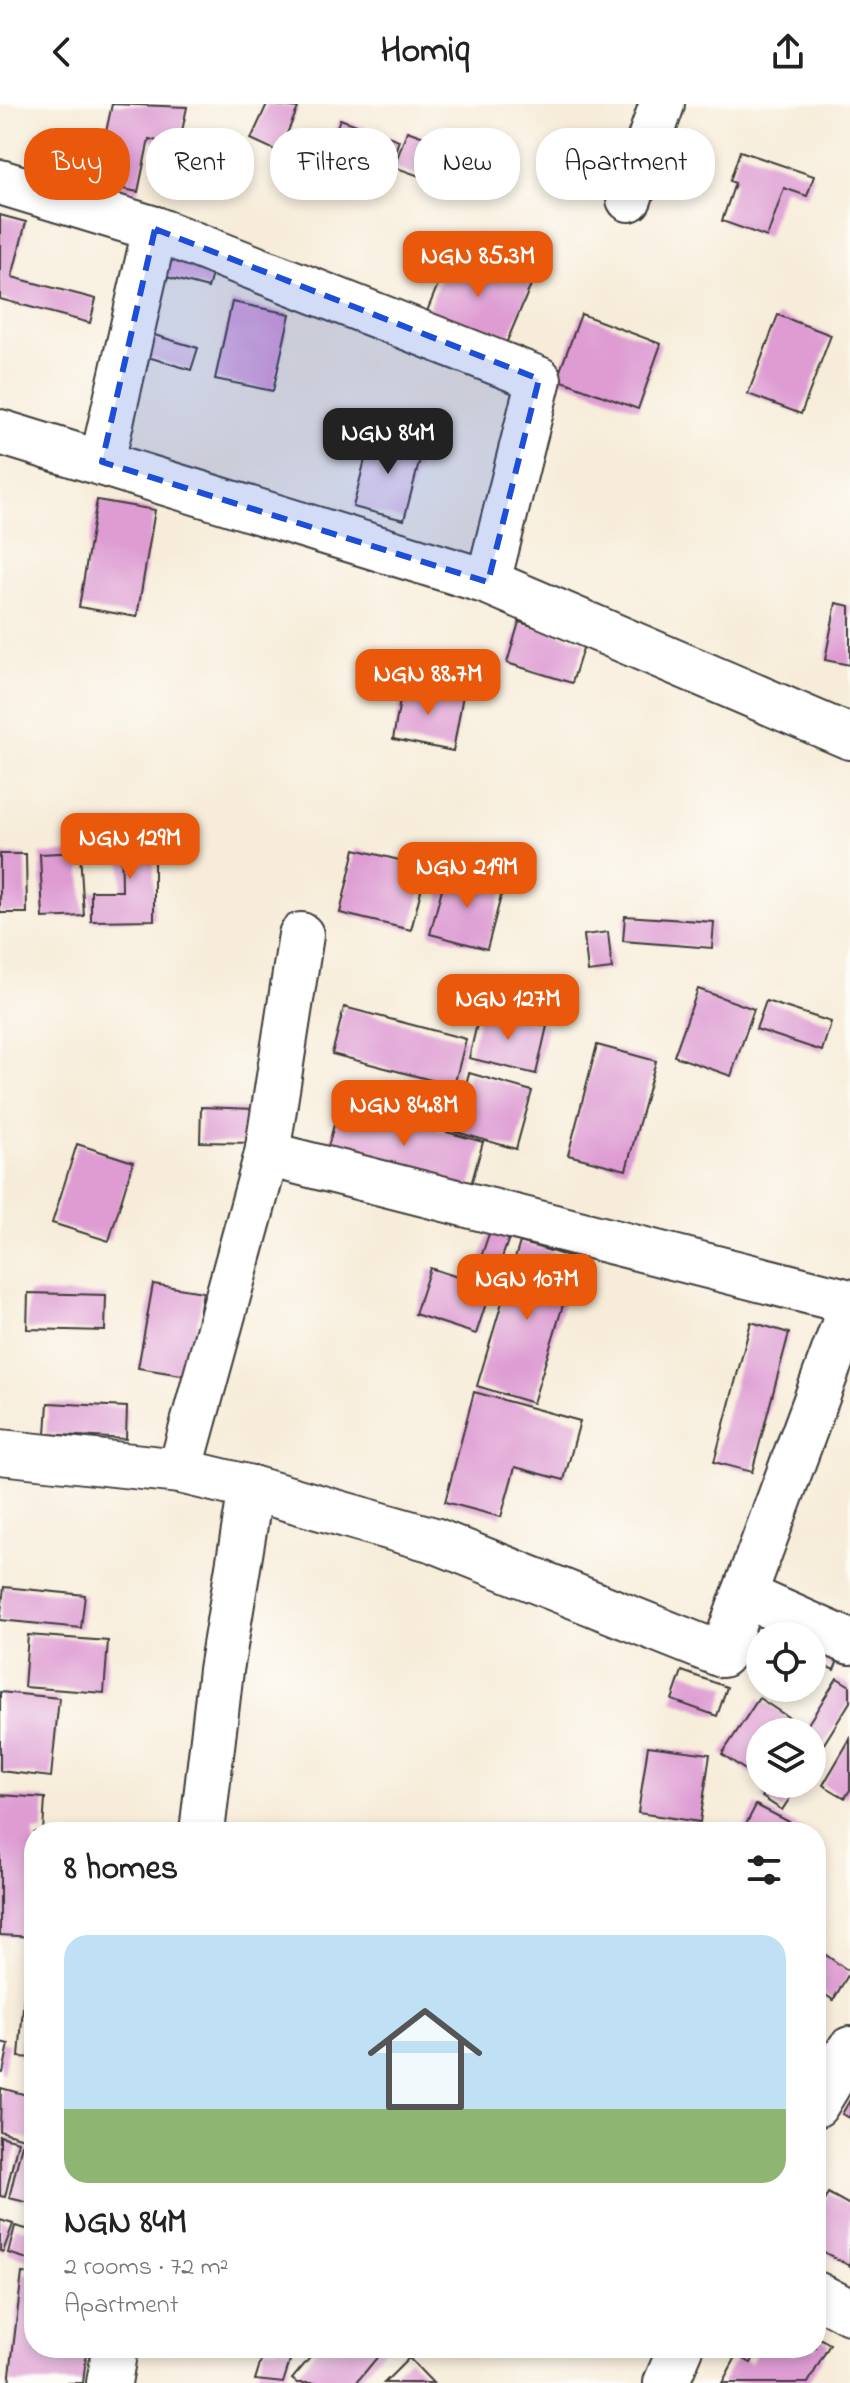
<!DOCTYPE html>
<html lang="en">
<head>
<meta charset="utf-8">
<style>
	:root { --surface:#fff; --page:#f6f6f6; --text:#222; --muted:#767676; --line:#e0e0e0; --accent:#ea580c }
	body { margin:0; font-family:"Indie Flower",sans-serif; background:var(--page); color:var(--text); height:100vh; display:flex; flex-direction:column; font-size:30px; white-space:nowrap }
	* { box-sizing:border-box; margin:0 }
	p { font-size:26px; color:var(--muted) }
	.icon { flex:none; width:44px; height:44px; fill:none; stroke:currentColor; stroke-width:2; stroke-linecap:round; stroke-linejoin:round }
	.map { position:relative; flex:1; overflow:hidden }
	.side { position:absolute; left:24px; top:1718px; width:802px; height:536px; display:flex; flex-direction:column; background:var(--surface); border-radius:32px; box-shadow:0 4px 12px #0003 }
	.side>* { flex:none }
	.guide { position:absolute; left:24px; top:24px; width:802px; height:72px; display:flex; gap:16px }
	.buttons { position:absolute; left:746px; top:1518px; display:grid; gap:16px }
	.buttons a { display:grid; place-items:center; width:80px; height:80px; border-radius:50%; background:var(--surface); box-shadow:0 4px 12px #0003; font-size:40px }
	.price { position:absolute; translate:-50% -68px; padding:0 18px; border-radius:16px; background:var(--accent); color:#fff; font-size:26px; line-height:52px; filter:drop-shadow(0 2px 4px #0008) }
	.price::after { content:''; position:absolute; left:50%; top:48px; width:24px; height:18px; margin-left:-12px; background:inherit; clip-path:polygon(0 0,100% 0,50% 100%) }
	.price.selected { background:#222; color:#fff }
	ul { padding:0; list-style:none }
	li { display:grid; align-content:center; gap:16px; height:424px; padding:0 40px }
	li+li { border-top:2px solid var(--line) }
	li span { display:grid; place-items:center; height:248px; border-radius:24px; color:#555 }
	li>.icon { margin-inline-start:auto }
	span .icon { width:144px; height:144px; fill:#fffc; stroke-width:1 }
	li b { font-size:34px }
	h2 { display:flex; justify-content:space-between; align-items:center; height:96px; padding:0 40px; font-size:34px }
	.pill { padding:0 28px; border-radius:32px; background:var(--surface); box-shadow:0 4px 12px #0003; font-size:28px; line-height:72px }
	.pill.selected { background:var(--accent); color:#fff }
	header { display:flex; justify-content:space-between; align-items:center; height:104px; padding:0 40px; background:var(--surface); font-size:36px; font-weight:800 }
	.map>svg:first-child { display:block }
</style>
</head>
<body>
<header><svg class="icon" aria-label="back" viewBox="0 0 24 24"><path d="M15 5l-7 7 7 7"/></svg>Homiq<svg class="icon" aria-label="share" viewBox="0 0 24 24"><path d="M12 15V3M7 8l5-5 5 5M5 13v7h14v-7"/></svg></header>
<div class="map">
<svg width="850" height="2279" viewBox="0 0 850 2279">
	<rect width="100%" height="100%" fill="#fdfcf7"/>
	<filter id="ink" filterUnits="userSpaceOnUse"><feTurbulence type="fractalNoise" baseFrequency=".0125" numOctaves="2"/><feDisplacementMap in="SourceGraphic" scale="16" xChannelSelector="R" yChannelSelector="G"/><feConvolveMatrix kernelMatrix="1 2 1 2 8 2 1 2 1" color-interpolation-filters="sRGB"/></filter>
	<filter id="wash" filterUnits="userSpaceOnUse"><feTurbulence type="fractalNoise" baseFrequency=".006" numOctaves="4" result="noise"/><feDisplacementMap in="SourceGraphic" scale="32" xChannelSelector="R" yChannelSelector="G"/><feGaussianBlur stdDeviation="1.8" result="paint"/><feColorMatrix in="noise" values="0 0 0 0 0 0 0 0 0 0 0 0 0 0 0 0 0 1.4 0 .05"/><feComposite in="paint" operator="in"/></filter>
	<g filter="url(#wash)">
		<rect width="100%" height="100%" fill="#f7ecd9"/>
		<g id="blocks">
			<g fill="#de9cd3">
				<path d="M112,0L187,3L179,42L149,35L138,88L95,79Z"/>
				<path d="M267,0L298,4L279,48L251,35Z"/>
				<path d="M340,15L399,36L389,66L329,44Z"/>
				<path d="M407,27L452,43L439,79L394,63Z"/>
				<path d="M740,47L814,72L807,92L784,84L767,133L722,117L735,79L730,77Z"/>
				<path d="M0,111L26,118L12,173L96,195L90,219L0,195Z"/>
				<path d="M451,148L531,181L505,242L426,210Z"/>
				<path d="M168,151L214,163L208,184L163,172Z"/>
				<path d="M232,198L290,210L273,287L215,275Z"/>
				<path d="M581,210L661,240L638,305L557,275Z"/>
				<path d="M778,211L831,231L801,310L748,290Z"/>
				<path d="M144,228L198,244L191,266L138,250Z"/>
				<path d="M372,328L424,340L404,416L353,403Z"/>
				<path d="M97,396L155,406L137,513L79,503Z"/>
				<path d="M836,499L850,502V561L825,556Z"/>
				<path d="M519,518L585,538L572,579L507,559Z"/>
				<path d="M403,580L463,591L453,647L393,635Z"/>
				<path d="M121,724H154V816L91,817V787H122Z"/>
				<path d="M355,745L427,763L411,826L340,809Z"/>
				<path d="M80,748L84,812L43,814L40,750Z"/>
				<path d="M0,750H26L27,809H0Z"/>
				<path d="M447,766L504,781L487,845L430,830Z"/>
				<path d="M625,812L714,818L712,844L623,837Z"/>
				<path d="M608,828L612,865L588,868L584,831Z"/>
				<path d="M698,885L754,905L731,972L674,952Z"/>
				<path d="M766,897L831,918L822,947L756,925Z"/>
				<path d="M344,903L466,935L454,982L332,950Z"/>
				<path d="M480,907L547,922L536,970L469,954Z"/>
				<path d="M597,941L656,957L626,1066L568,1051Z"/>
				<path d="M469,969L532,987L516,1045L453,1027Z"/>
				<path d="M340,999L483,1038L469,1088L326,1050Z"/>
				<path d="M201,1003L256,1005L255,1039L200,1038Z"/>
				<path d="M77,1040L133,1058L109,1137L52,1119Z"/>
				<path d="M491,1124L510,1131L498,1165L479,1159Z"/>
				<path d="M520,1138L577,1155L533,1299L477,1282Z"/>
				<path d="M430,1164L491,1184L476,1230L415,1210Z"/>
				<path d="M153,1180L203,1188L188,1272L138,1264Z"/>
				<path d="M28,1189L106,1191L105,1227L27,1225Z"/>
				<path d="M751,1218L789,1229L752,1368L714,1358Z"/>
				<path d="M474,1288L580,1317L564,1376L515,1363L501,1413L445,1398Z"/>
				<path d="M48,1299L127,1303L126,1335L46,1330Z"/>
				<path d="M4,1483L85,1491L81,1524L0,1516Z"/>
				<path d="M28,1531L108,1537L104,1589L24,1583Z"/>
				<path d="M819,1537L842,1547L834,1566L812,1556Z"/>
				<path d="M682,1567L727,1583L717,1612L672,1596Z"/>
				<path d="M837,1574L850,1582V1598L812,1659V1628H803Z"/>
				<path d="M0,1588L59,1594L51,1673L0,1667Z"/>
				<path d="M759,1594L794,1617L787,1628H760V1669L757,1674L722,1650Z"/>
				<path d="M850,1635V1686L845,1694L823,1681Z"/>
				<path d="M648,1642L710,1650L700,1718L638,1709Z"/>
				<path d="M770,1680H799L782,1706L762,1693Z"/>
				<path d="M0,1691L45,1694L43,1728H34V1833L0,1831Z"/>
				<path d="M756,1701L809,1728H742Z"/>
				<path d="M816,1844L850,1868L833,1896L816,1884Z"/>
				<path d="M26,1865L34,1866V1954L19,1953Z"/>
				<path d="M0,1938L9,1940L3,1969L0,1968Z"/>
				<path d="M1,1984L34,1993V2037L0,2027Z"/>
				<path d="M850,1996V2014L842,2010Z"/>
				<path d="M0,2032L18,2037L5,2093L0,2092Z"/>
				<path d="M22,2040L34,2043V2100L9,2094Z"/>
				<path d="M828,2089L850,2101V2162L816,2144V2113Z"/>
				<path d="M0,2116L13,2120L3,2148L0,2147Z"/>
				<path d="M15,2122L34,2127V2157L8,2149Z"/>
				<path d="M22,2169L34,2170V2244H87L83,2279H9Z"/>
				<path d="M816,2232L830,2240L808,2279H722L737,2251L751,2259L759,2244H781L793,2251L797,2244H816Z"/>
				<path d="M265,2244H294L283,2279L255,2276Z"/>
				<path d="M318,2244H385L356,2279H297L292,2275Z"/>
				<path d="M409,2254L433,2279H384Z"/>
			</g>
		</g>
	</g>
	<g filter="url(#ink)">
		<use href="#blocks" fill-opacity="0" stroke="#3d3b38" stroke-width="2"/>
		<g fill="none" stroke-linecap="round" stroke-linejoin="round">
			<defs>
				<g id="minor">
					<path d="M0,78L155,125L539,275L488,478"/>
					<path d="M629,95L662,0"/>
					<path d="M0,328L488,478L850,633"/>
					<path d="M102,358L155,125"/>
					<path d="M267,1050L850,1198"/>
					<path d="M0,1348L180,1367L251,1384L434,1436L722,1551L744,1491L850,1538"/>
					<path d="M180,1367L267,1050L301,831"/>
					<path d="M744,1491L850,1204"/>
					<path d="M202,1728L221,1566L251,1384"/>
					<path d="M816,2001L850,1945"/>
					<path d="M816,2190L850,2208"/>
					<path d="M109,2279L115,2244"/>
					<path d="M666,2279L681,2244"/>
				</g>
			</defs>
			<use href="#minor" stroke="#3d3b38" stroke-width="48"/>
			<use href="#minor" stroke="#fff" stroke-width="44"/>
		</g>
	</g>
	<path fill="#1d4ed8" fill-opacity="0.2" stroke="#1d4ed8" stroke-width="6" stroke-dasharray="16 10" stroke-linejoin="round" d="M155,125L539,275L488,478L102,358Z"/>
</svg>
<div class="buttons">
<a><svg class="icon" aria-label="locate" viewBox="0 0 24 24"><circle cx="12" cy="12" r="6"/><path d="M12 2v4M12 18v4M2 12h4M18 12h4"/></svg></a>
<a><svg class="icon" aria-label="layers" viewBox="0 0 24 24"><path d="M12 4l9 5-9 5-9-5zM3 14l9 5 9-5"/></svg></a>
</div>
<b class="price" style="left:478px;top:195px">NGN 85.3M</b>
<b class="price selected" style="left:388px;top:372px">NGN 84M</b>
<b class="price" style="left:428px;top:613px">NGN 88.7M</b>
<b class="price" style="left:130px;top:777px">NGN 129M</b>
<b class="price" style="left:467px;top:806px">NGN 219M</b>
<b class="price" style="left:508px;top:938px">NGN 127M</b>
<b class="price" style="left:404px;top:1044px">NGN 84.8M</b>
<b class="price" style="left:527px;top:1218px">NGN 107M</b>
<div class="guide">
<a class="pill selected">Buy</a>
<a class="pill">Rent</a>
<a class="pill">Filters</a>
<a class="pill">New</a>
<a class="pill">Apartment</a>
</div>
<section class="side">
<h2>8 homes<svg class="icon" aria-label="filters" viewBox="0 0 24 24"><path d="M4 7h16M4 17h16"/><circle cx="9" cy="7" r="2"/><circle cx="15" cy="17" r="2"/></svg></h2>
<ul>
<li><span style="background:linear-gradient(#bfe0f5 70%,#8fb573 0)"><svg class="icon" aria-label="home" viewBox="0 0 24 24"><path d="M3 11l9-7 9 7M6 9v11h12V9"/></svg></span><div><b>NGN 84M</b><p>2 rooms · 72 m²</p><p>Apartment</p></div></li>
</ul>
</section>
</div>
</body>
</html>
